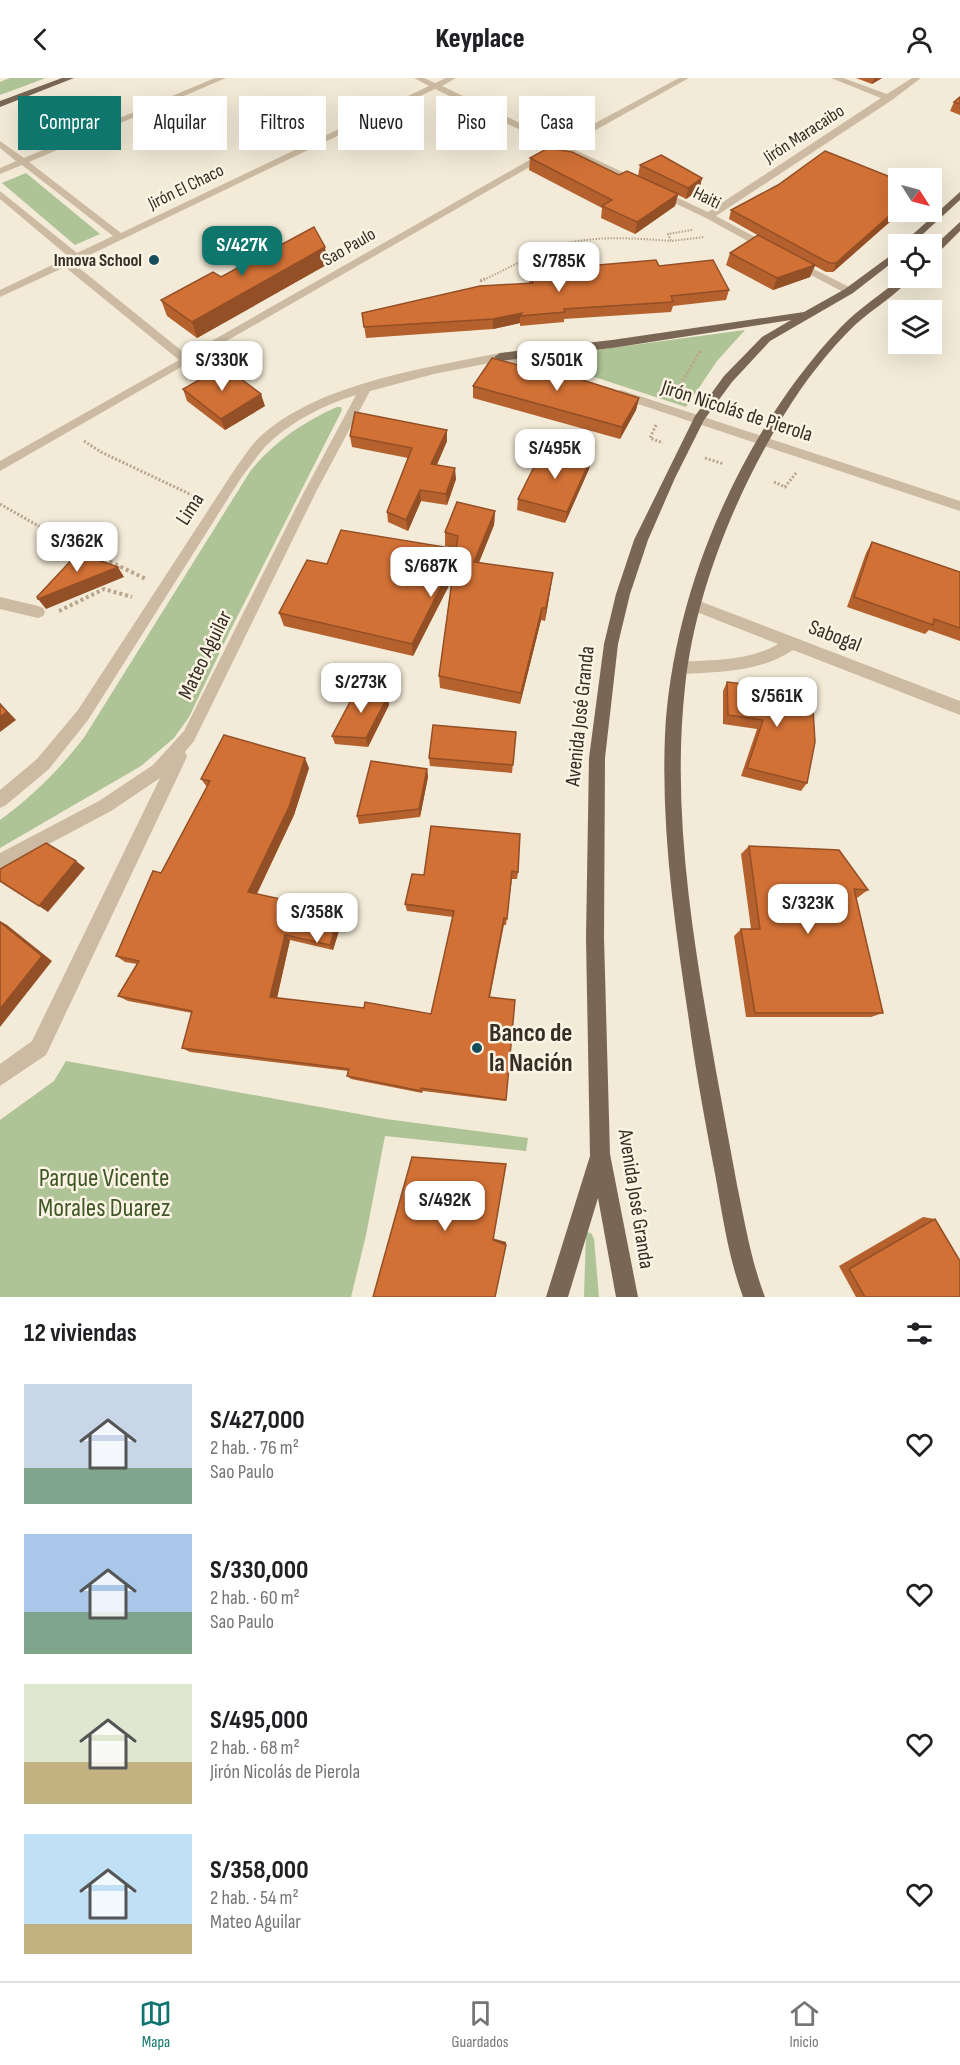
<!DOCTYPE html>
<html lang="es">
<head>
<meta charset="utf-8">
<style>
	:root { --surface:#fff; --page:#f6f6f6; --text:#202124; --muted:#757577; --line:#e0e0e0; --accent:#0f766e }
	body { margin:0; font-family:"Sofia Sans Condensed",sans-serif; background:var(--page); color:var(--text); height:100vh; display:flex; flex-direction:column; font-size:22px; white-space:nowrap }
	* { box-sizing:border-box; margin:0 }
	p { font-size:20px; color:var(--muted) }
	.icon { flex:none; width:33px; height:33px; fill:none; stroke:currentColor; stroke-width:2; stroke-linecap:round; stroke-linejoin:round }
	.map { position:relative; height:1219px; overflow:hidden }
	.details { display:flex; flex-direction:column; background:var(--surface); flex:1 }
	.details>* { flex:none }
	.banner { position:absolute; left:18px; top:18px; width:600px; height:54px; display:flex; gap:12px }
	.needle { width:39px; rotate:126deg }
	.fabs { position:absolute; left:888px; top:90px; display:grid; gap:12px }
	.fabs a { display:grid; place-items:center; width:54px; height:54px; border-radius:0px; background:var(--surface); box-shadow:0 6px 24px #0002; font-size:30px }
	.price { position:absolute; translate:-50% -51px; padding:0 14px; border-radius:12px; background:#fff; color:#222; font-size:20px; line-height:39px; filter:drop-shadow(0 2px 3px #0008) }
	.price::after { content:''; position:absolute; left:50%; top:36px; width:18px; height:14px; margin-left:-9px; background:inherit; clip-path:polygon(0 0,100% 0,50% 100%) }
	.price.selected { background:var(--accent); color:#fff }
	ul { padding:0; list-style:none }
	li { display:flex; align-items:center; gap:18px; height:150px; padding:0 24px }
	li span { display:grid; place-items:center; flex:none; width:168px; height:120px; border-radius:0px; color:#555 }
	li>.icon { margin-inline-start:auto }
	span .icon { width:72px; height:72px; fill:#fffc; stroke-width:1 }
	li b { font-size:26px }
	h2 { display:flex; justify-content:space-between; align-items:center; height:72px; padding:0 24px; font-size:26px }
	.tag { padding:0 21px; border-radius:0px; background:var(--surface); box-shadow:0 6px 24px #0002; font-size:21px; line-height:54px }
	.tag.selected { background:var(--accent); color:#fff }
	header { display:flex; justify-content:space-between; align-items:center; height:78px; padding:0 24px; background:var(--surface); font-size:27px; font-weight:800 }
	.tabs { display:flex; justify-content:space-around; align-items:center; height:84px; border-top:2px solid var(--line); background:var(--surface); font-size:16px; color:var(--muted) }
	.tabs a { display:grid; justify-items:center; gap:3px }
	.tabs .selected { color:var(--accent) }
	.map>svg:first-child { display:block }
</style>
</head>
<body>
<header><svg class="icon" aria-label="back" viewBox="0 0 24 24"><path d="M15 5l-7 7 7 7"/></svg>Keyplace<svg class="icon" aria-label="person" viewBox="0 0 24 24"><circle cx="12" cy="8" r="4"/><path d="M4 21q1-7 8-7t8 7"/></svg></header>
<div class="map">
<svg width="960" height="1219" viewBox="0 0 960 1219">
	<rect width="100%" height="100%" fill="#f3ead7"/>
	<g fill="#aec396">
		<path d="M10,0H46L0,17V4Z"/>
		<path d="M26,95L100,156L75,167L2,105Z"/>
		<path d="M745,252L717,283L686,329L558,287V277Z"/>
		<path d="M337,329H341L342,332L230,553L189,639L174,660L141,688L0,770V742C33,718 61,690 85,658L251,392C274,364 303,344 337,329Z"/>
		<path d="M66,983L386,1041L528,1060L526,1073L385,1058L366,1157L351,1219H0V1042L54,1003Z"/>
		<path d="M586,1154L591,1155L594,1161L599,1219H584Z"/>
	</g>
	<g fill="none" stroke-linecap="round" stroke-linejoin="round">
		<g stroke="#b8a58c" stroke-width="2" stroke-dasharray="1.5 1.5" stroke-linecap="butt">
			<path d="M692,152L668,156L671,163L704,159"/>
			<path d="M481,203C506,192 530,177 556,168C593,157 633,160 671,163"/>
		</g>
		<g stroke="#b8a58c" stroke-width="3" stroke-dasharray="2 2" stroke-linecap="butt">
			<path d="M480,203L485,201"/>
			<path d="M677,313L700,273"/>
			<path d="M656,347L650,360L663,365"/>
			<path d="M84,363L101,374L198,420"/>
			<path d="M705,380L724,386"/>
			<path d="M774,404L785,409L796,395"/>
			<path d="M0,426L63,462"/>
		</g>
		<g stroke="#b8a58c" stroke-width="4" stroke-dasharray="3 3" stroke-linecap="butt">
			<path d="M61,460L146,501"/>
			<path d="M59,533L104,511L132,519"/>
		</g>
		<g fill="#ccbba2" fill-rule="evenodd">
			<path d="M215,0H226L29,84L121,155L429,8L414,0H424L435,5L446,0H456L442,8L560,64L679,0H689L567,68L708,134L881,20L831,0H843L887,16L912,0H921L892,22L716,138L774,169V173H766L706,140L561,71L0,393V383L179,282L65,189L0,219V212L69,179L0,121V113L77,175L113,158L22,87L0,96V90L16,83L0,70V63L24,80ZM435,11L554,68L187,277L73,185Z"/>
			<path d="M796,182L853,211L854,213L845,215L792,187L791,185Z"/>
			<path d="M500,275L579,299L581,302L575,306L500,283L434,296L370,313L316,414L194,663L185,674L187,678L185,683L46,977L0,1008V986L32,963L160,700L111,733L0,792V775L99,723L153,687L184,653L304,414L356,317C323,327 288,345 264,370C256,379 249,390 241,400L88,642L49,691L6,727L0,730V712L37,681L78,632L233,394C240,384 247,373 255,364C309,307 425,290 500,275Z"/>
			<path d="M621,312L960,423V433L617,319V313Z"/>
			<path d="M0,519L38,528L43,530L45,534L43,538L38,540L0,531Z"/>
			<path d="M694,521L960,623V637L793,572C760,594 720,594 681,596L676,594L674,590L676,586L681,584C713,582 750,583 778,566L689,531L687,527L689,523Z"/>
		</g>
		<g fill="#7a6654" fill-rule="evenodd">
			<path d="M62,0H74L0,29V23Z"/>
			<path d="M960,114V122L912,166H902Z"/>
			<path d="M960,144V153L936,177L932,178V170Z"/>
			<path d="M898,172V180L853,215L770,263L732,304L704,342L675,400L648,462L630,516L618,566L605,680L604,860L610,1076L638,1219H616L598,1120L568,1219H546L590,1078L586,860L589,680L604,566L616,516L634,462L695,338L724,298L762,259L791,242L612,270L500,283L494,279L500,275L612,262L804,234L845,211Z"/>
			<path d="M900,200H911C895,218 874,230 856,246C829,272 804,304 784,337C735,417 695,515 685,609C671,737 694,867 716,993C723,1031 730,1069 737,1107C745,1145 751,1183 765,1219H743C729,1181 723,1141 716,1101C706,1048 696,996 689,943C675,848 661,753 665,657C672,513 742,353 841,249C859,230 881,217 900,200Z"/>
		</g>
	</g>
	<g fill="#b5612e">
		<path d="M856,0H882L872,6Z"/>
		<path d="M960,19V37L950,33L954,24Z"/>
		<path d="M530,80L619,97L638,98L640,87L702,100L699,112L686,121L678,117L675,128L635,156L601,140L602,130L529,92Z"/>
		<path d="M731,132L898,134H901L833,194H826L815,188L810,199L773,212L726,187L730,175L770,164L729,141Z"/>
		<path d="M328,186L197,260L167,238L161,222L221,199Z"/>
		<path d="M659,188L729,212L726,222L673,228L671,234L564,241V244L520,248V245L493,251L366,260L362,235L529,205L530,196L576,191V189Z"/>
		<path d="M473,308L639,320L636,332L620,361L473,320Z"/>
		<path d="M183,311L265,328L225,352L187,323Z"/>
		<path d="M350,358L447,363L437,387L456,401L447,427L421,423L408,453L388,444L387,434L408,380L352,369Z"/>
		<path d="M591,380L589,391L565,445L517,432L518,421Z"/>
		<path d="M495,433L494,447L479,484L551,508L545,543L541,542L520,626L440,610L439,598L452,501L413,578L284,548L279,535L327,486L456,471L445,468V454Z"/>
		<path d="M872,464L960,494V563L929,552L925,556L847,529L866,475Z"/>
		<path d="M727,604L812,614L807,705L801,713L741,698L757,651L723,646V613Z"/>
		<path d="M388,618L389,627L368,669L335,666L332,658Z"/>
		<path d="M516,654L512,695L430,688L429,680Z"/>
		<path d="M309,690L294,737L257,816L343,840L333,872L290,862L277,920L364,930L431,936L453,839L407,833L405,826L424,797L431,748L518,794L517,801H512L506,847H504L490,919L506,1022L505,1023L423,1013L422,1015L351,1001L347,998L348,993L190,974L182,970L192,935L128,923L118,918L137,886L125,884L116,878L207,709L201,701Z"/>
		<path d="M427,691L428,699L420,739L359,746L357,738Z"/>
		<path d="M749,768L868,812L857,820H856L883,935L871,939H746L734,858L741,851H751L741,776Z"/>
		<path d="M923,1139L935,1141L960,1219H856L839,1188Z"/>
	</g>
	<g fill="#934f26">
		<path d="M874,0H882L872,6Z"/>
		<path d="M702,100L699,112L686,121L688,110Z"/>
		<path d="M678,116L675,128L635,156L637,144Z"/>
		<path d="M898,130V134H901L833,194L836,185Z"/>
		<path d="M325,169L328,186L197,260L192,244Z"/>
		<path d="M815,187L810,199L773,212L777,200Z"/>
		<path d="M522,235L520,238V245L493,251V241Z"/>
		<path d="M261,316L265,328L225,352L221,341Z"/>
		<path d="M639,320L636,332L620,361L622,349Z"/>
		<path d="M447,352V363L432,397L431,386Z"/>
		<path d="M591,380L589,391L565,445L567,434Z"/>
		<path d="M455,390L456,401L447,427L446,416Z"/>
		<path d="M420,412L421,423L408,453L406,442Z"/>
		<path d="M495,433L494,447L474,497V484Z"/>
		<path d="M455,481L456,494L413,578L412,566Z"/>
		<path d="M118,489L124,499L46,531L38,521Z"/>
		<path d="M553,495L551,508L545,543L546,530Z"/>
		<path d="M542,530L541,542L520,626L521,615Z"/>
		<path d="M388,618L389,627L368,669L366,660Z"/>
		<path d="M0,625L16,642L0,654Z"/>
		<path d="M305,680L309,690L294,737L254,821L248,814Z"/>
		<path d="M427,691L428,699L420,739L419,731Z"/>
		<path d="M76,783L85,790L48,834L39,828Z"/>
		<path d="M340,834L343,840L333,872L330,867Z"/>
		<path d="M0,843L7,847L52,883L0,949Z"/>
		<path d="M285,857L290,862L276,924L270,919Z"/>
		<path d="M492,1160L506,1164V1167L493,1162Z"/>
	</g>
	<g fill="#d27136" stroke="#934f26" stroke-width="1.5">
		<path d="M960,19V26L954,24Z"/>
		<path d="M548,70L572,74L619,97L627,93L678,116L637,144L602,128L612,122L530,80Z"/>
		<path d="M825,73L898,102V130L836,185H829L731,132L778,107Z"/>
		<path d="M661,77L702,100L688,110L640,87Z"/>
		<path d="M314,149L325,169L192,244L161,222L213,194L221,199Z"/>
		<path d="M758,157L815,187L777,200L730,175Z"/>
		<path d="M656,182L659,188L713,182L729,212L671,218L673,224L564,231L565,234L520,238L522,235L493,241L364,249L362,235L480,208L533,205L530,196L577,191L576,189Z"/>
		<path d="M492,280L555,297L557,294L639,320L622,349L473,308Z"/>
		<path d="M224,288L261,316L221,341L183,311Z"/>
		<path d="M355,334L447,352L431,386L455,390L446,416L420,412L406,442L387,434L412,370L350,358Z"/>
		<path d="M543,371L591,380L567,434L518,421Z"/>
		<path d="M457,424L495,433L474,484L553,495L546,530H542L521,615L439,598L455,481L412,566L279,535L307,482L327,486L341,452L456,471L458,458L445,454Z"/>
		<path d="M872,464L960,494V550L934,541L933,547L854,519Z"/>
		<path d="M78,475L118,489L38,521L37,519Z"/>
		<path d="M727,604L812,614L815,664L807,705L747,690L763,642L728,637Z"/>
		<path d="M358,609L388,618L366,660L332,658Z"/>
		<path d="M0,626L7,634L0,639Z"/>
		<path d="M433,647L516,654L513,687L429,680Z"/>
		<path d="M224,657L305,680L289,729L248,814L340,834L330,867L285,857L270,919L364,930L365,924L431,936L454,833L405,826L412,796L424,797L431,748L520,756L518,794L512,793L507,841L504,840L489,919L515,922L506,1022L421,1010V1013L347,998L349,991L182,970L192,933L118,918L139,883L116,878L153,793L161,795L210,703L201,701Z"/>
		<path d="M371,683L427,691L419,731L357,738Z"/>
		<path d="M46,765L76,783L39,828L0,803V791Z"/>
		<path d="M749,768L839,772L868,812L854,811L883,935H755L741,851H760Z"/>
		<path d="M0,844L42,878L0,931Z"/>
		<path d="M412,1079L506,1086L493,1162L506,1167L495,1219H373Z"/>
		<path d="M935,1141L960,1183V1219H865L849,1191Z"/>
	</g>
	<g fill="#174d5b" stroke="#fbf3e3" stroke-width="2">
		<circle cx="154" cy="182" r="6"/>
		<circle cx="477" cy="970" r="6"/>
	</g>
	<g text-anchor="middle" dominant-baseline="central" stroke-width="5" stroke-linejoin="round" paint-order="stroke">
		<g font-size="18" fill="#362d25" stroke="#fbf3e3">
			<text transform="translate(804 56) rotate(-33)">Jirón Maracaibo</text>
			<text transform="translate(186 109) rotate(-26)">Jirón El Chaco</text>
			<text transform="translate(707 120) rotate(26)">Haiti</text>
			<text transform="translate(349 169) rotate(-30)">Sao Paulo</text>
		</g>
		<g font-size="18" font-weight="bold" fill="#362d25" stroke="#fbf3e3" text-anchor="end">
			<text x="142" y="182">Innova School</text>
		</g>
		<g font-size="21" fill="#362d25" stroke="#fbf3e3">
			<text transform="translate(737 333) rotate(18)">Jirón Nicolás de Pierola</text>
			<text transform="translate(190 431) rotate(-57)">Lima</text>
			<text transform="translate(835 558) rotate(21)">Sabogal</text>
			<text transform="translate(205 577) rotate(-64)">Mateo Aguilar</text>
			<text transform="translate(580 638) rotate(-84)">Avenida José Granda</text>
			<text transform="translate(636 1121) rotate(81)">Avenida José Granda</text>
		</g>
		<g font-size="26" font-weight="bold" fill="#362d25" stroke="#fbf3e3" text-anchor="start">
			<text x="489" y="955">Banco de<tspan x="489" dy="30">la Nación</tspan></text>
		</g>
		<g font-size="26" fill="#3e5726" stroke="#fbf3e3">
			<text x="104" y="1100">Parque Vicente<tspan x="104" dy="30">Morales Duarez</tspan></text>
		</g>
	</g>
</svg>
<div class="fabs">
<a><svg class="needle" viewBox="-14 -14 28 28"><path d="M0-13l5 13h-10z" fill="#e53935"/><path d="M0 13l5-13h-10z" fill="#757577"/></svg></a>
<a><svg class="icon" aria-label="locate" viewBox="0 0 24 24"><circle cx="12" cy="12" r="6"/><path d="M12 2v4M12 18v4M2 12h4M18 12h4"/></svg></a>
<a><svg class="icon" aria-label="layers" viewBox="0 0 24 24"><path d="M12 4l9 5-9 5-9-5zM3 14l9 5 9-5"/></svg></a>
</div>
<b class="price selected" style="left:242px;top:199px">S/427K</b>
<b class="price" style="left:559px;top:215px">S/785K</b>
<b class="price" style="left:222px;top:314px">S/330K</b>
<b class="price" style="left:557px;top:314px">S/501K</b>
<b class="price" style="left:555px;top:402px">S/495K</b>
<b class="price" style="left:77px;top:495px">S/362K</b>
<b class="price" style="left:431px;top:520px">S/687K</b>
<b class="price" style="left:361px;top:636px">S/273K</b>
<b class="price" style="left:777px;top:650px">S/561K</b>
<b class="price" style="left:808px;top:857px">S/323K</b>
<b class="price" style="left:317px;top:866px">S/358K</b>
<b class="price" style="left:445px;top:1154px">S/492K</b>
<div class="banner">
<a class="tag selected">Comprar</a>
<a class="tag">Alquilar</a>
<a class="tag">Filtros</a>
<a class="tag">Nuevo</a>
<a class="tag">Piso</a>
<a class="tag">Casa</a>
</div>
</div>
<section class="details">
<h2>12 viviendas<svg class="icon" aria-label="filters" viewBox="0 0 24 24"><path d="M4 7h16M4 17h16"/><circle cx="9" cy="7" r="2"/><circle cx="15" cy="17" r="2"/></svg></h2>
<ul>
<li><span style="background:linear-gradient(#c9d6e8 70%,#7fa58c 0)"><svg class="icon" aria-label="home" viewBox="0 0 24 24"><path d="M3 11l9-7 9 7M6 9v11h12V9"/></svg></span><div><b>S/427,000</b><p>2 hab. · 76 m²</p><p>Sao Paulo</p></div><svg class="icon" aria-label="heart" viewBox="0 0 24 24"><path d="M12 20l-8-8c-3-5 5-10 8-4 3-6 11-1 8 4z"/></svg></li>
<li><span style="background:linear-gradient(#a9c7e8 65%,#7fa58c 0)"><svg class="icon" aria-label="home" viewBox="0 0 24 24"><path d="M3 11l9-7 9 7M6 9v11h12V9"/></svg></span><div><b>S/330,000</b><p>2 hab. · 60 m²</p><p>Sao Paulo</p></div><svg class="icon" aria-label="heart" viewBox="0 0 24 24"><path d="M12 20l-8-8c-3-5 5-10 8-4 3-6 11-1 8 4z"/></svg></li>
<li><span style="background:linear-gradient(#dfe7d0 65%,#c2b280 0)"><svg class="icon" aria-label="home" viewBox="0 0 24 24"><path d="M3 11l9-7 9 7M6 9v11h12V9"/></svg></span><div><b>S/495,000</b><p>2 hab. · 68 m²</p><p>Jirón Nicolás de Pierola</p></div><svg class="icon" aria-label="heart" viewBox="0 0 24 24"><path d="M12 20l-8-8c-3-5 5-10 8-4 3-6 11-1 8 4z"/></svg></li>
<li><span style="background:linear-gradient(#bfe0f5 75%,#c2b280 0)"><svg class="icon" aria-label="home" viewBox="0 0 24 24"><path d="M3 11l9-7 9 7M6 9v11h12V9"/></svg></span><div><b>S/358,000</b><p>2 hab. · 54 m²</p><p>Mateo Aguilar</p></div><svg class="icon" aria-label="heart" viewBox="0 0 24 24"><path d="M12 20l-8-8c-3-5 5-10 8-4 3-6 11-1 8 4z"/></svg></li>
</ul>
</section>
<nav class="tabs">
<a class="selected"><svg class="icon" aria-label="map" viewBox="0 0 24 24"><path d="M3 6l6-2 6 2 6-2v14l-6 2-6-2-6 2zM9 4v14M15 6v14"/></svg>Mapa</a>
<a><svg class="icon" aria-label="saved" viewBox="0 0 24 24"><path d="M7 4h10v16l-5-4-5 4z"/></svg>Guardados</a>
<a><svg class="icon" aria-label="home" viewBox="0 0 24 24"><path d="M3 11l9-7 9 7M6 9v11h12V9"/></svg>Inicio</a>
</nav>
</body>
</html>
